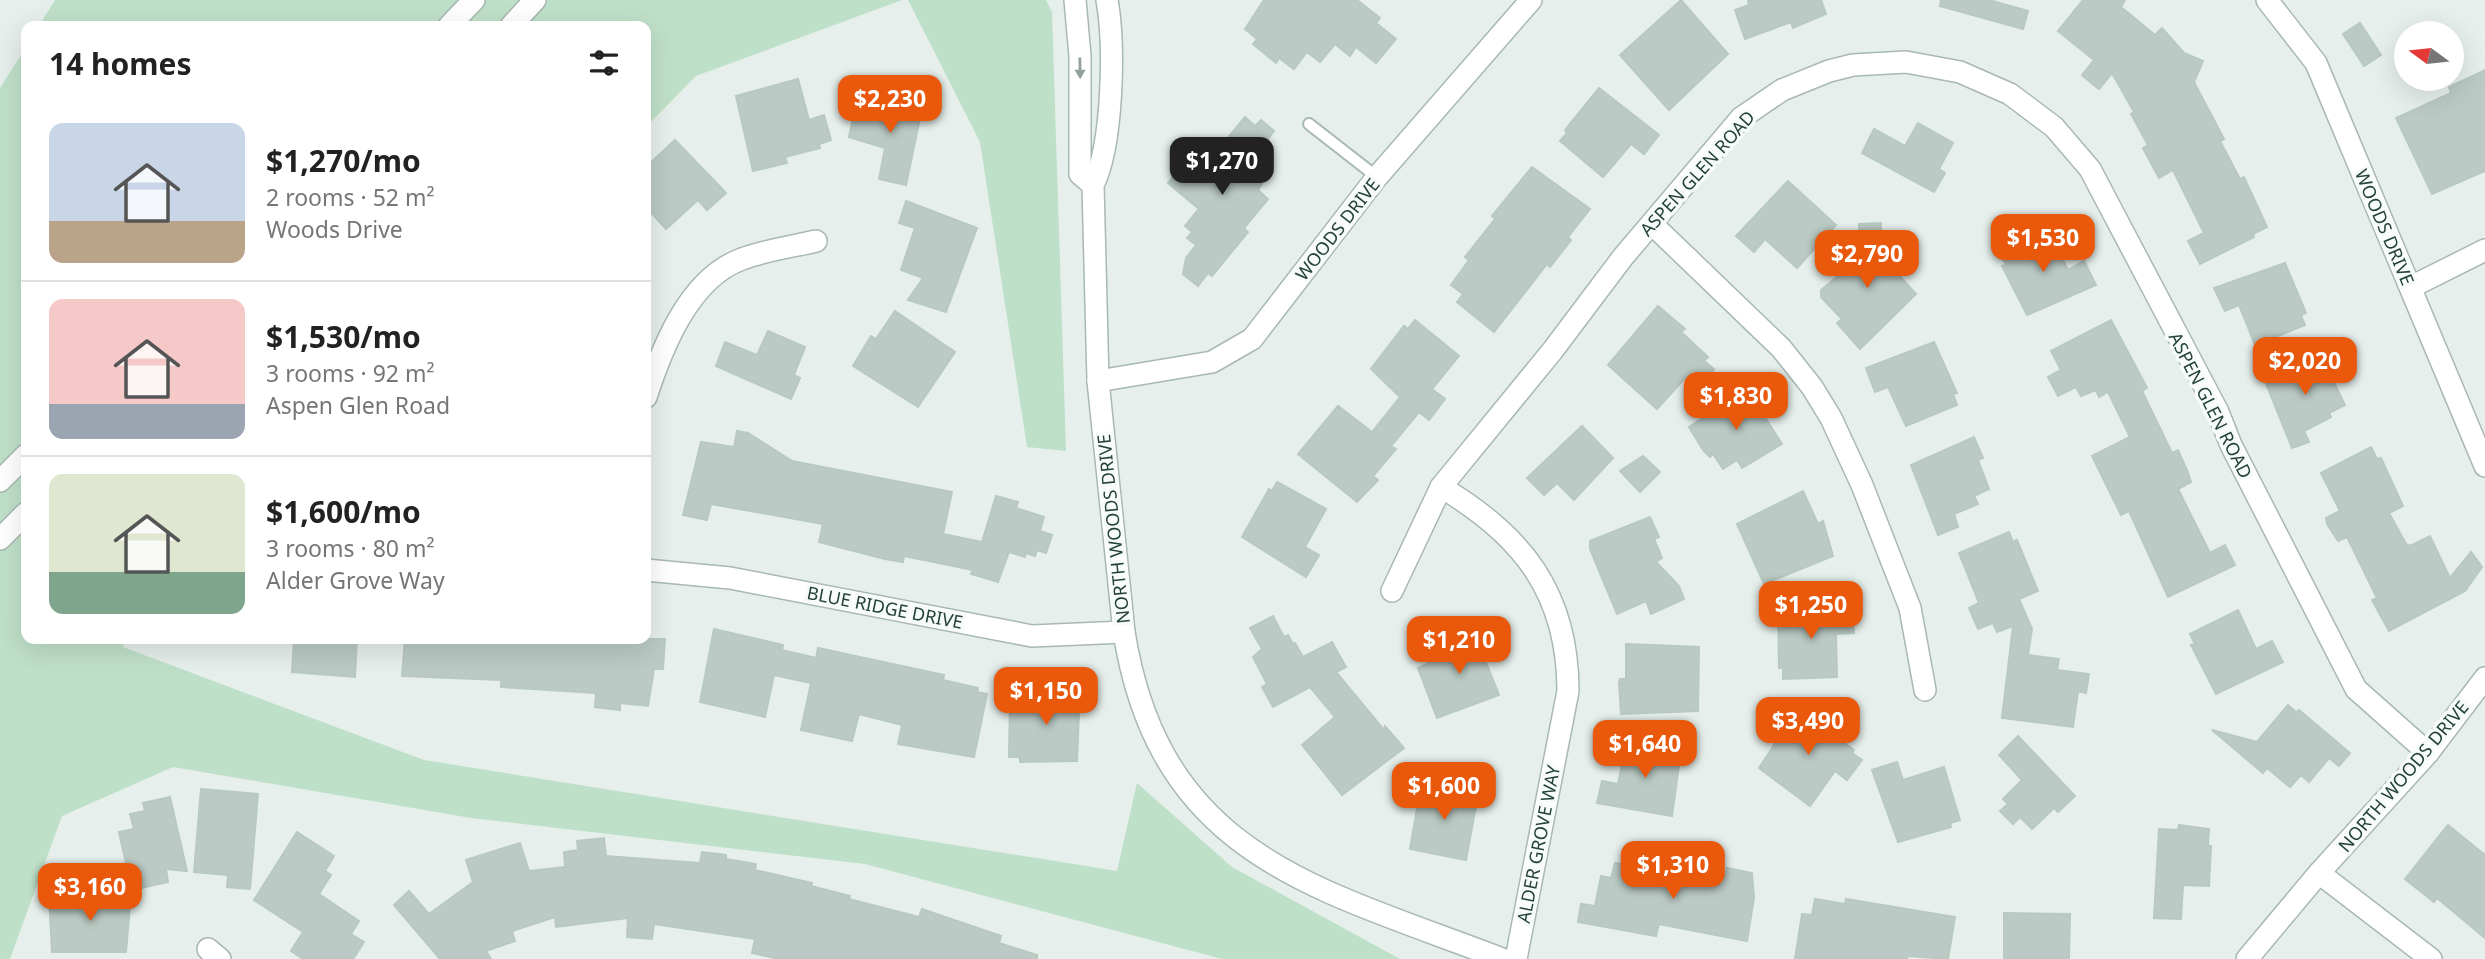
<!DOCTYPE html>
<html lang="en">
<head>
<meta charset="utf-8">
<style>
	:root { --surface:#fff; --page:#f2f2f2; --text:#222; --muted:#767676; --line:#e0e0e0; --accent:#ea580c }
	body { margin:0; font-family:"Noto Sans",sans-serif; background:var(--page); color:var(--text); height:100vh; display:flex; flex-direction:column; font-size:26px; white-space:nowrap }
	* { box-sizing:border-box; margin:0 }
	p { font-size:23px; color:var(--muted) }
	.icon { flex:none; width:38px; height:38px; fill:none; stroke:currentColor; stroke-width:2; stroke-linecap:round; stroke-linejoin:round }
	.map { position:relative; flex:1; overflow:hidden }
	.panel { position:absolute; left:21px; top:21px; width:630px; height:623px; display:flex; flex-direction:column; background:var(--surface); border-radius:14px; box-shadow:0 7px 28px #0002 }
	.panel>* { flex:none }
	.needle { width:46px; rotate:285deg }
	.buttons { position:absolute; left:2394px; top:21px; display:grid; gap:14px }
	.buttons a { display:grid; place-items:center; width:70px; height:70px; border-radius:50%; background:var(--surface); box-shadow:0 7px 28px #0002; font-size:35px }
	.price { position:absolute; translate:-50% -60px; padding:0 16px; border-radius:14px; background:var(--accent); color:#fff; font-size:23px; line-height:46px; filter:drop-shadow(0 2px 4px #0008) }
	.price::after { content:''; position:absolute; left:50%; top:42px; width:21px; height:16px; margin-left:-10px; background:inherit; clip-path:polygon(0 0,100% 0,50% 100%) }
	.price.active { background:#222; color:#fff }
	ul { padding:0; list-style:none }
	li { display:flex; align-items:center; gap:21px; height:175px; padding:0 28px }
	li+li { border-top:2px solid var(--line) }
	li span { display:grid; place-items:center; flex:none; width:196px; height:140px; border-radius:14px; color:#555 }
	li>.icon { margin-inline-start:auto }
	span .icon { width:84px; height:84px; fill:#fffc; stroke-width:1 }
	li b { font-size:30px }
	h2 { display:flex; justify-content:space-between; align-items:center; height:84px; padding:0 28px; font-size:30px }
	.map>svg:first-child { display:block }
</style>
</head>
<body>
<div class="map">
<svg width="2485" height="959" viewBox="0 0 2485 959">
	<rect width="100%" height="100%" fill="#e6efeb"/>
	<g fill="#bfe0c8">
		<path d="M55,0H902L696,76L646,127V26H39Z"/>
		<path d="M908,0H1046L1052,12L1066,451L1027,447L980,142Z"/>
		<path d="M26,47V639H125L123,647L424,760L1117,871L1137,783L1232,867L1400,959H1222L865,864L471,818L173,767L62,816L10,959H0V88Z"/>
	</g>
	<g fill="#bbcac4" stroke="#b8c9c2" stroke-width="2">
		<path d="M1264,0H1357L1380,18L1376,23L1396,39L1376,63L1356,47L1350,56L1335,44L1320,62L1307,52L1294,69L1279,58L1276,63L1253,44L1257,39L1245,29Z"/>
		<path d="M1681,0L1728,54L1669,110L1620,55Z"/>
		<path d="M1748,0H1821L1826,14L1793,28L1791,22L1745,39L1735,10L1749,5Z"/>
		<path d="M1941,0H1989L2028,11L2023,29L1940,6Z"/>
		<path d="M2083,0H2125L2121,7L2155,35L2162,28L2184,53L2203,61L2194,82L2224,139L2220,141L2240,179L2244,177L2267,227L2253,234L2254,237L2200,264L2188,241L2204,233L2173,170L2159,178L2143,148L2148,145L2131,114L2134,112L2112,73L2099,89L2082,75L2094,60L2058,31Z"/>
		<path d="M2360,23L2381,55L2364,66L2343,34Z"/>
		<path d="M2485,70V171L2432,194L2396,118L2451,93L2449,87Z"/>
		<path d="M798,79L809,120L824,115L831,140L819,144L820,148L785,157L787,163L753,171L736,96Z"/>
		<path d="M1599,88L1659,135L1644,154L1631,144L1603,177L1560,141L1567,133L1565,130Z"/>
		<path d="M900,99L923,104L906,185L879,179L885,148L849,137L854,113L865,116L868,100L899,105Z"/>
		<path d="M1245,117L1255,126L1261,120L1274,131L1263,145L1270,150L1250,175L1262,184L1258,190L1268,199L1244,228L1248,232L1212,276L1208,273L1198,286L1183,274L1186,258L1196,245L1187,238L1192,232L1185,226L1199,209L1168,183L1184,162L1190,167L1200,154L1209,161Z"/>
		<path d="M1918,123L1953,143L1939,169L1945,173L1934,192L1862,153L1874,129L1905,146Z"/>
		<path d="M675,140L726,193L707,210L698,200L666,229L646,207V167Z"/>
		<path d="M1532,167L1590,209L1568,237L1571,240L1550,267L1547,264L1494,332L1457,302L1463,294L1451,285L1469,260L1465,257L1495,219L1492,216Z"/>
		<path d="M1788,181L1836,225L1797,268L1765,239L1754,252L1736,236Z"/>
		<path d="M906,201L977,228L946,312L908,300L923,278L901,270L915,228L899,223Z"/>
		<path d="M1881,223L1882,257L1916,294L1860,349L1837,323L1842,319L1821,297V290L1860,258L1859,224Z"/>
		<path d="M2049,231L2068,270L2084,261L2096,285L2027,315L2002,266L2006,265L2001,255Z"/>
		<path d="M2285,263L2306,313L2301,315L2305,325L2255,345L2239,305L2225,311L2214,288Z"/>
		<path d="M1658,306L1685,329L1681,332L1708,357L1704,361L1714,369L1697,388L1685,378L1657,409L1608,365Z"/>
		<path d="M895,311L955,352L918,407L853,366L871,336L876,339Z"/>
		<path d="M1415,320L1459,356L1432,389L1445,399L1429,420L1419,412L1391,446L1396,449L1373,476L1378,480L1357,502L1298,454L1338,406L1372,432L1400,397L1371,369L1404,326L1408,329Z"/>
		<path d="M2111,320L2147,388L2142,391L2172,453L2178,450L2187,470L2191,482L2178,489L2210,553L2225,545L2235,565L2168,597L2129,511L2121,515L2092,456L2130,437L2108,392L2099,397L2096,390L2081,396L2076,387L2058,396L2048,377L2061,370L2051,351Z"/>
		<path d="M768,331L805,347L794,375L800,378L791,399L716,366L725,342L757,355Z"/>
		<path d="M1934,342L1957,393L1953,394L1957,405L1906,426L1888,387L1875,392L1866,368Z"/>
		<path d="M2319,354H2327L2335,372L2330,374L2345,405L2329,413L2331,417L2304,431L2309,442L2292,448L2265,381Z"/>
		<path d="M1747,389L1782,444L1742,468L1737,460L1723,469L1713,454L1710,457L1703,450L1689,427Z"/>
		<path d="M1582,426L1613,458L1574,500L1557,483L1544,495L1527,478Z"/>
		<path d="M737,431L748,433L792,461L952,492L943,534L982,542L996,496L1018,502L1016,508L1044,517L1040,531L1052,535L1046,553L1037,550L1035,556L1026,553L1025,557L1009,552L998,582L971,574L973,570L904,556L903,562L885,559L819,542L823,524L711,504L707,520L683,515L701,442L734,447Z"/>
		<path d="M1974,437L1983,458L1978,460L1989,489L1974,496L1978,504L1954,514L1958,527L1938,535L1911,465Z"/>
		<path d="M2371,447L2377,459L2381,458L2403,506L2389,513L2406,544L2410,546L2430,536L2450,578L2471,552L2482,567L2465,591L2389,631L2372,600L2377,598L2347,537L2338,541L2327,524L2326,518L2340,511L2321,473Z"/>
		<path d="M1643,456L1660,472L1640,492L1620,471Z"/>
		<path d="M1277,482L1326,509L1305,547L1319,555L1306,577L1242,537L1269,489L1272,491Z"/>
		<path d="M1803,491L1818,524L1823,521L1833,556L1764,584L1737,524Z"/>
		<path d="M1650,517L1659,537L1654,539L1662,558L1656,562L1679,586L1684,599L1651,614L1646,601L1617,614L1590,549V541Z"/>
		<path d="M2009,532L2013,542L2017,540L2038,591L2019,599L2032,629L2028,655L2059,659L2057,670L2089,674L2086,693L2078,691L2073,727L2002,718L2013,626L1997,632L1993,623L1978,629L1969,608L1979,603L1959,553Z"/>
		<path d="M1852,608L1854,633L1836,634L1837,677L1783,679V668H1779L1778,611Z"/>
		<path d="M2238,610L2256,649L2272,641L2283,662L2216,694L2191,645L2195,644L2190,634Z"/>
		<path d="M1273,616L1284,637L1288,635L1293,644L1295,643L1303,657L1332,642L1346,667L1336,672L1384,730L1385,726L1404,748L1342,795L1302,745L1335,717L1310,687L1273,707L1262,687L1267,684L1253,657L1262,649L1250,628Z"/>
		<path d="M1471,625L1499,695L1437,718L1418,668L1458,649L1452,634Z"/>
		<path d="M714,629L783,645L782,650L816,658L818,648L944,675L943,680L978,688L977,692L987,694L974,757L898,744L902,725L859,714L852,741L801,730L811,683L774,675L765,717L700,702Z"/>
		<path d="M294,639H357L355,677L292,672Z"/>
		<path d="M405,639H665L663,669H654L648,706L620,703V710L595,707L596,693L501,687V680L402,676Z"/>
		<path d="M1626,644L1699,647L1698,711L1621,714L1619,683L1620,679H1626Z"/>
		<path d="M1054,686L1080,687L1077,761L1020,762V757H1009L1010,699L1053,700Z"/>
		<path d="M1801,704L1829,725L1826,729L1854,750L1852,753L1862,760L1847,780L1835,771L1810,806L1759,768Z"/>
		<path d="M2288,705L2296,712L2299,710L2350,753L2339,766L2329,758L2309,782L2301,775L2290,787L2267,768L2263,773L2212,730L2257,742Z"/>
		<path d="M2018,736L2075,796L2058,812L2054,808L2032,829L2020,817L2013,824L2000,811L2008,804L2003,799L2022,780L1999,755Z"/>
		<path d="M1627,740L1681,751L1672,816L1597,803L1602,781L1618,784Z"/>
		<path d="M1897,762L1903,780L1944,767L1960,820L1950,823L1951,827L1898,842L1872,770Z"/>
		<path d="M1425,785L1478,795L1466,860L1410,849L1419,797L1423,796Z"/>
		<path d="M201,789L258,794L250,889L227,887L228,875L194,872Z"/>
		<path d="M170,797L187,871L166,869L168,882L132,890L119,832L134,829L130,814L145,811L143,803Z"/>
		<path d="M2179,825L2209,829L2208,846H2211L2209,886L2183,885L2181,919L2154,918L2159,829L2178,830Z"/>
		<path d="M2448,825L2485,855V938L2437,898L2434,902L2405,879Z"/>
		<path d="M297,832L334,856L325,871L331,875L319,894L359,921L351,934L364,942L353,959H303L291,951L303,932L254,900Z"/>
		<path d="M604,838L606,856L700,863L702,852L726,855V859L756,864L755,870L812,883L811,886L850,896L849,899L919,917L922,909L1001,936L999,943L1037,955V959H779L752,953L755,939L654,924L652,939L627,937L628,918L556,927L555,917L512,931L515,941L486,951L491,959H440L394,905L409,891L429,914L473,882L466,860L520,843L529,871L565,867L564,852L578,850L577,841Z"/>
		<path d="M1646,861L1702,873L1725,876L1727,868L1752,873L1754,898L1747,941L1659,924L1656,936L1578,922L1581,904L1595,906L1601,876L1611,878L1615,863L1644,868Z"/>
		<path d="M62,894H131L126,952H52L49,896H62Z"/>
		<path d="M1815,899L1845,904L1846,899L1955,917L1948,959L1907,956V959H1795L1802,914L1812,915Z"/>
		<path d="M2004,913L2070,914L2069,959H2004Z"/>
	</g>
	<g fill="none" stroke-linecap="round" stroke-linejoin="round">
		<defs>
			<path id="service" d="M1309,124L1377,177"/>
			<g id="minor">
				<path d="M1652,224L1781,348L1812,387L1831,418L1862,485L1910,608L1925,690"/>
				<path d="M2411,287L2485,250"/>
				<path d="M646,397C662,348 689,278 742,259C765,250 792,247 816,241"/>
				<path d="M1441,487C1522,535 1568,593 1568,691L1516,959"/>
				<path d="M646,570L730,578L1032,636L1124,632"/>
				<path d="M1392,591L1441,487L1553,350L1623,257L1741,118L1782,90L1829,71L1853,65L1906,62L1960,72L2010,94L2054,127L2090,169L2218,412L2231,445L2356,689L2428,753"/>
				<path d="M208,949L220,959"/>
				<path d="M2247,959L2319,873"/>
			</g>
			<g id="tertiary">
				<path d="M1075,0L1080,56V174L1093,185"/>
				<path d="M1107,0C1115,45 1113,145 1093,185L1098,381L1124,632C1160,858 1318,888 1502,959"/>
				<path d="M2267,0L2316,63L2485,466"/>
				<path d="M449,26L474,0"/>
				<path d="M511,26L535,0"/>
				<path d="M1098,381L1212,362L1252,339L1377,177L1531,0"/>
				<path d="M0,481L26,455"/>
				<path d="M0,539L26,513"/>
				<path d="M2431,959L2319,873L2428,753L2485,678"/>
			</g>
		</defs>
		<use href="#service" stroke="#a8b8b2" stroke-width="14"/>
		<use href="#minor" stroke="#a8b8b2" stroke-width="24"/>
		<use href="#tertiary" stroke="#a8b8b2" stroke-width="24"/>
		<use href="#service" stroke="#fff" stroke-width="10"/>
		<use href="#minor" stroke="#fff" stroke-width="21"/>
		<use href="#tertiary" stroke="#fff" stroke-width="21"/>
	</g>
	<defs><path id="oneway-solid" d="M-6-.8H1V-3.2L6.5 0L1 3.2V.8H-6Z" transform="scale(1.75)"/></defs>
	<use fill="#92a09c" href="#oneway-solid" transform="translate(1080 68) rotate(89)"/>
	<g text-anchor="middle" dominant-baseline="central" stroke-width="7" stroke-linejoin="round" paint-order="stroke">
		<g font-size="18" fill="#24423a" stroke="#f7fbf9">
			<text transform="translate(1697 173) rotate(-48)">ASPEN GLEN ROAD</text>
			<text transform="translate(2385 227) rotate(67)">WOODS DRIVE</text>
			<text transform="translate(1337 229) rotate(-52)">WOODS DRIVE</text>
			<text transform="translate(2211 405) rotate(63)">ASPEN GLEN ROAD</text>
			<text transform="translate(1113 529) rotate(-96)">NORTH WOODS DRIVE</text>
			<text transform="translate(885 607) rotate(11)">BLUE RIDGE DRIVE</text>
			<text transform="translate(2403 776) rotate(-50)">NORTH WOODS DRIVE</text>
			<text transform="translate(1538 844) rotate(-79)">ALDER GROVE WAY</text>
		</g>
	</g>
</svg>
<div class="buttons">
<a><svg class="needle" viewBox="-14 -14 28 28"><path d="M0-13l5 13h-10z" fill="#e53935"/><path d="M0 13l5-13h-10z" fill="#767676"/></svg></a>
</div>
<b class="price" style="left:890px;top:135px">$2,230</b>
<b class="price active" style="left:1222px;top:197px">$1,270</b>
<b class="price" style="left:2043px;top:274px">$1,530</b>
<b class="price" style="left:1867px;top:290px">$2,790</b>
<b class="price" style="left:2305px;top:397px">$2,020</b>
<b class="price" style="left:1736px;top:432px">$1,830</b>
<b class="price" style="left:1811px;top:641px">$1,250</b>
<b class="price" style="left:1459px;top:676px">$1,210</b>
<b class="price" style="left:1046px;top:727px">$1,150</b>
<b class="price" style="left:1808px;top:757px">$3,490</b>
<b class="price" style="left:1645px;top:780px">$1,640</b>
<b class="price" style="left:1444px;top:822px">$1,600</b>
<b class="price" style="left:1673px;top:901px">$1,310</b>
<b class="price" style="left:90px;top:923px">$3,160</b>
<section class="panel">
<h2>14 homes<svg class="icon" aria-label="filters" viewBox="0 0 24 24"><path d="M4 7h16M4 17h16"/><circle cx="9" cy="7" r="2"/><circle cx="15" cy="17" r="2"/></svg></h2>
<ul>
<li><span style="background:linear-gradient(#c9d6e8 70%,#b9a48a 0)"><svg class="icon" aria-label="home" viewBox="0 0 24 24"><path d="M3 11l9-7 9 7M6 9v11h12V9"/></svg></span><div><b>$1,270/mo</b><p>2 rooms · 52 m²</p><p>Woods Drive</p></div></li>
<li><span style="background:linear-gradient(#f6c9c9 75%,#9aa5b1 0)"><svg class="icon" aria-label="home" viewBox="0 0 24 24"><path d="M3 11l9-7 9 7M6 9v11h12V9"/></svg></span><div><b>$1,530/mo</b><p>3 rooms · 92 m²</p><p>Aspen Glen Road</p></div></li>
<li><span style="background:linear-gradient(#dfe7d0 70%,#7fa58c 0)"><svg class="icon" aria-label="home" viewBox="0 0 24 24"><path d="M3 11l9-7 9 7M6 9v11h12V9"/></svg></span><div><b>$1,600/mo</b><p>3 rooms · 80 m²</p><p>Alder Grove Way</p></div></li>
</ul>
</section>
</div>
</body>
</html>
